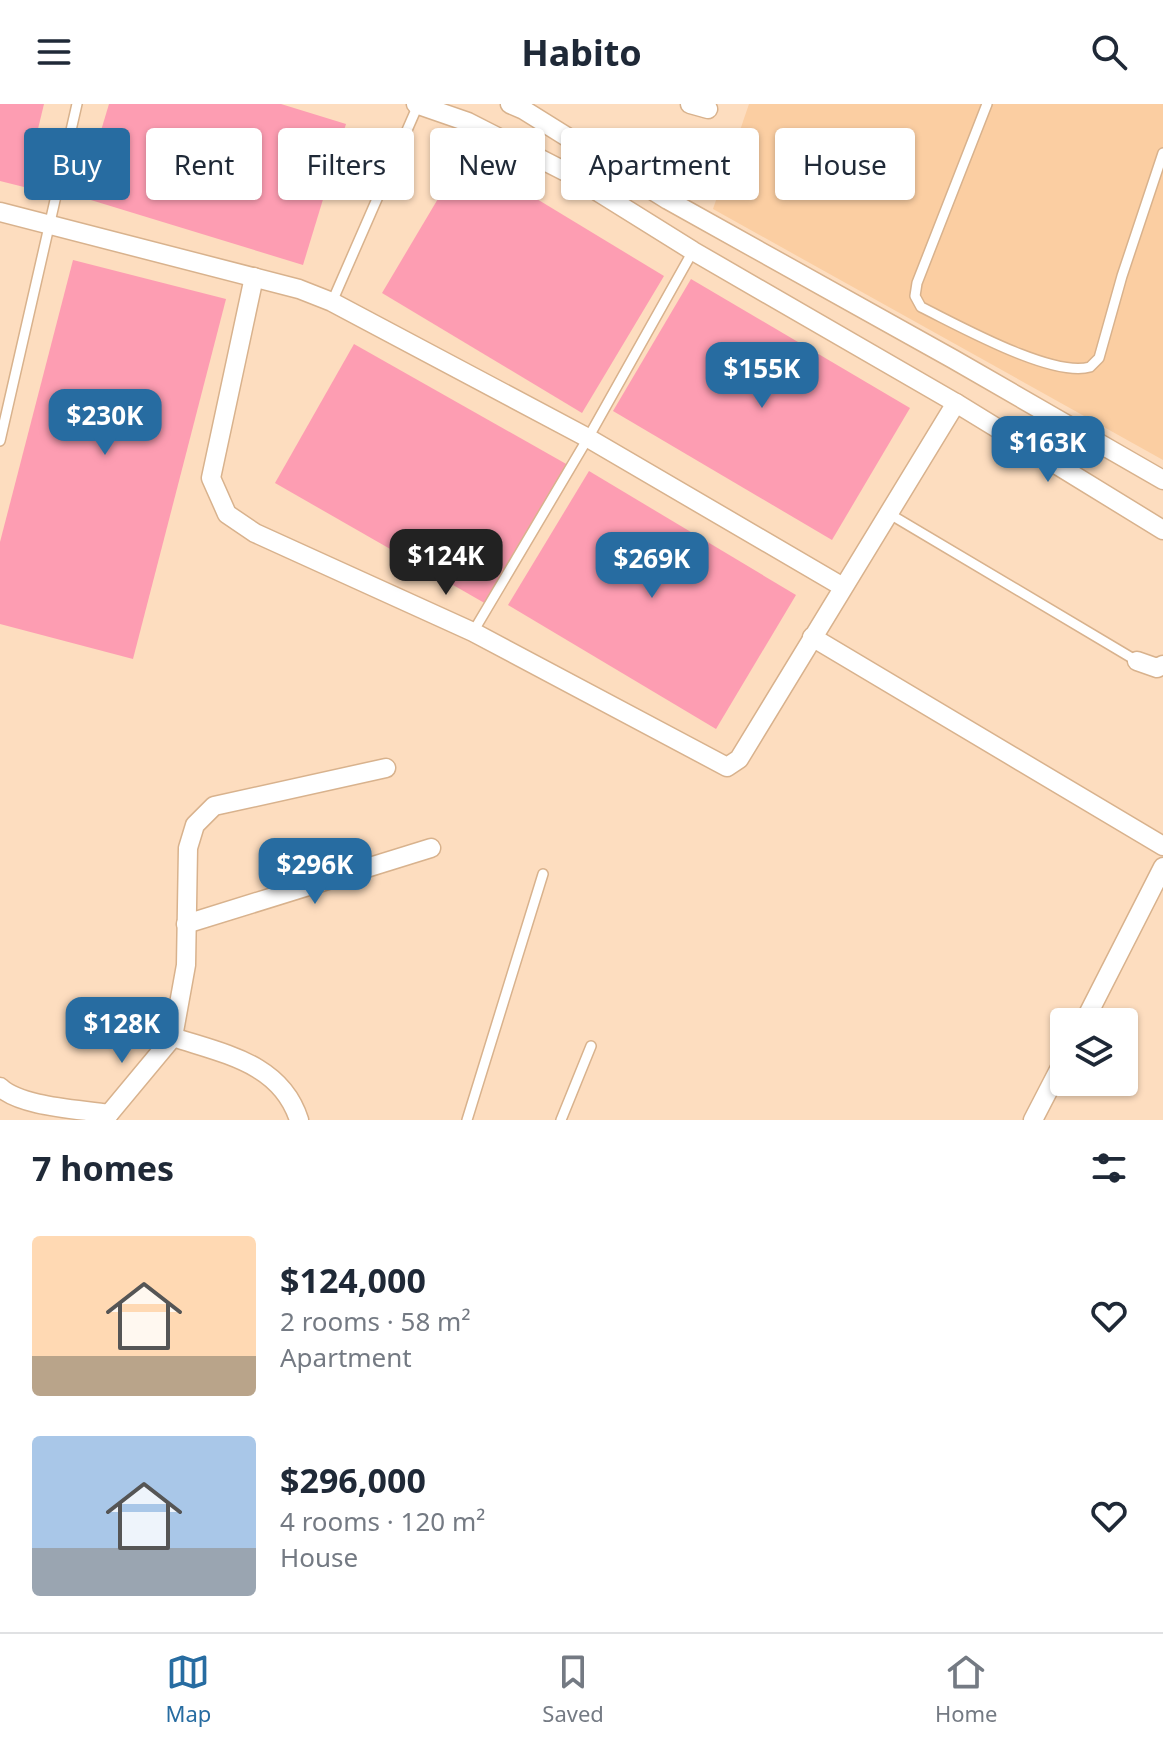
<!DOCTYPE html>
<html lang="en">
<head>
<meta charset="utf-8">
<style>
	:root { --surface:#fff; --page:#f6f6f7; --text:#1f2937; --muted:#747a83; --line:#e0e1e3; --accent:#276ca1 }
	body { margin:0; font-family:"Noto Sans",sans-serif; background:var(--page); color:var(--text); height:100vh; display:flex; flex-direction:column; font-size:30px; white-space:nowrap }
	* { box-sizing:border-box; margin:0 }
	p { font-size:26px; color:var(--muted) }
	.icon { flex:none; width:44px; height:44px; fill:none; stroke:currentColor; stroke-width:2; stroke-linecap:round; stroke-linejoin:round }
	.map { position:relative; height:1016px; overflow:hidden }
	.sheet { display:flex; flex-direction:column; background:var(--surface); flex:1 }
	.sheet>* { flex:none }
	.top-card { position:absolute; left:24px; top:24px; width:1116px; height:72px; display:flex; gap:16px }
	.controls { position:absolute; left:1050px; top:904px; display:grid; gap:16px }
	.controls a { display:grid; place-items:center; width:88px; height:88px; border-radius:8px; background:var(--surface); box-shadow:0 2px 6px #0004; font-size:40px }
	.price { position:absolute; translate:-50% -68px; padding:0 18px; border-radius:16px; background:var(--accent); color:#fff; font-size:26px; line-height:52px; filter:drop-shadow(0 2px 4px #0008) }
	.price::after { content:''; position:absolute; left:50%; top:48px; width:24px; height:18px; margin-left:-12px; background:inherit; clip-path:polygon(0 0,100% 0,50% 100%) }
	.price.current { background:#222; color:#fff }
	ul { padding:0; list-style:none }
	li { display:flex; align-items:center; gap:24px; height:200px; padding:0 32px }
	li span { display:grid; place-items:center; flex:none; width:224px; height:160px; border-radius:8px; color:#555 }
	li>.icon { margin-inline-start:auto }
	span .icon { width:96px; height:96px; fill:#fffc; stroke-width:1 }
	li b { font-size:34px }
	h2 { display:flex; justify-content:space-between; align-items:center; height:96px; padding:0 32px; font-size:34px }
	.pill { padding:0 28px; border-radius:8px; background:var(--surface); box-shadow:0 2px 6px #0004; font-size:28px; line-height:72px }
	.pill.current { background:var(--accent); color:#fff }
	header { display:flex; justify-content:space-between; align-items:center; height:104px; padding:0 32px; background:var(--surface); font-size:36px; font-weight:700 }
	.tab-bar { display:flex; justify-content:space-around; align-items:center; height:112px; border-top:2px solid var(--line); background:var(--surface); font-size:22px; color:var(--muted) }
	.tab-bar a { display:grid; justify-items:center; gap:4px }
	.tab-bar .current { color:var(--accent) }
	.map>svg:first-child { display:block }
</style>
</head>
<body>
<header><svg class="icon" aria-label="menu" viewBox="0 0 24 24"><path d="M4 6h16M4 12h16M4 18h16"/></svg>Habito<svg class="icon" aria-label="search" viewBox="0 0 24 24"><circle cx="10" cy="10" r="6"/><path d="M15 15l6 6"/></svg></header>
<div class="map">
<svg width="1163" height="1016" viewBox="0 0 1163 1016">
	<rect width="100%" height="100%" fill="#fdddbf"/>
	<path fill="#fbcea2" d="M749,0H1163V356L713,105Z"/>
	<g fill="#fd9db2">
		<path d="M0,0H44L24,83L0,77Z"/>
		<path d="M109,0H281L346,20L303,161L81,93Z"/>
		<path d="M464,51L664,172L582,309L382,189Z"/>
		<path d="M73,156L226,195L133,555L0,520V438Z"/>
		<path d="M691,175L910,304L832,436L613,307Z"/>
		<path d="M354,240L568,361L488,501L275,379Z"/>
		<path d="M589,367L796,491L716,625L508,501Z"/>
	</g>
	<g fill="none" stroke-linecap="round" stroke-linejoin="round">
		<defs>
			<g id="service">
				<path d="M987,0L917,179L915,192L921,203C958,221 1052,274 1090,263L1099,254L1122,172L1163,49"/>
				<path d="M332,198L418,1"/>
				<path d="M0,337L77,0"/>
				<path d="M888,409L1137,557"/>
				<path d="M473,528L588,334L693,147"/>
				<path d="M467,1016L543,770"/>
				<path d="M561,1016L591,942"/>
			</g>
			<g id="minor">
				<path d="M416,0L468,18L568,69L693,147L956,299L1163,426"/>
				<path d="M510,0L524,6L668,96L953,255L1163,376"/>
				<path d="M690,0L708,5"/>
				<path d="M0,108L299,185L332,198L588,334L843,483"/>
				<path d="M254,173L211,374L227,410L255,429L473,528L727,663L739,655L956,299"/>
				<path d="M812,533L1163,742"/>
				<path d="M1137,557L1157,564L1163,561"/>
				<path d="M186,820L431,744"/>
				<path d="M1084,918L1163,763"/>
				<path d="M173,933C224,950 281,959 299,1016"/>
				<path d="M0,983C21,1003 79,1005 109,1010"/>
				<path d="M104,1016L173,933L186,861L188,744L195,721L214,702L386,664"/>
				<path d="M1033,1016L1064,956"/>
			</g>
		</defs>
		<use href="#service" stroke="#d8b28d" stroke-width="12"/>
		<use href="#minor" stroke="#d8b28d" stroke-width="21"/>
		<use href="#service" stroke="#fff" stroke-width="9"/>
		<use href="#minor" stroke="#fff" stroke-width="18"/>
	</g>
</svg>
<div class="controls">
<a><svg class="icon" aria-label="layers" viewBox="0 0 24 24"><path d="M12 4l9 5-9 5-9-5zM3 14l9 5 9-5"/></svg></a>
</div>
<b class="price" style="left:762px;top:306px">$155K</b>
<b class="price" style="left:105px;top:353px">$230K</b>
<b class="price" style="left:1048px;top:380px">$163K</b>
<b class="price current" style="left:446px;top:493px">$124K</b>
<b class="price" style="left:652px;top:496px">$269K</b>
<b class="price" style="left:315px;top:802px">$296K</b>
<b class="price" style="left:122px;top:961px">$128K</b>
<div class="top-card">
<a class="pill current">Buy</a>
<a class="pill">Rent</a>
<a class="pill">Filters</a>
<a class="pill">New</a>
<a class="pill">Apartment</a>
<a class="pill">House</a>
</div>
</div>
<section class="sheet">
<h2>7 homes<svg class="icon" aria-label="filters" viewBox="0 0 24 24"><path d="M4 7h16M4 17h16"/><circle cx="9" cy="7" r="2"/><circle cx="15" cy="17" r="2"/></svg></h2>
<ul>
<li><span style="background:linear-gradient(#ffd9b3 75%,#b9a48a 0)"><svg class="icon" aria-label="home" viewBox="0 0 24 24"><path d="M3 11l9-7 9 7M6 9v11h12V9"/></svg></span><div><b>$124,000</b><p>2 rooms · 58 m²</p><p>Apartment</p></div><svg class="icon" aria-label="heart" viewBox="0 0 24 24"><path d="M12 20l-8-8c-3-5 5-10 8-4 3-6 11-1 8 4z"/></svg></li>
<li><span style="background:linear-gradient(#a9c7e8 70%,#9aa5b1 0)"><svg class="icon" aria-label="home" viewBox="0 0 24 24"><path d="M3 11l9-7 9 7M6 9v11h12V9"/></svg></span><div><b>$296,000</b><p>4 rooms · 120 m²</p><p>House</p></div><svg class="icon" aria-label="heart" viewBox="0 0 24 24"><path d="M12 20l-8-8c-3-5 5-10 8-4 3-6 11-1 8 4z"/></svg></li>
</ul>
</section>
<nav class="tab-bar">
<a class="current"><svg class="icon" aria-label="map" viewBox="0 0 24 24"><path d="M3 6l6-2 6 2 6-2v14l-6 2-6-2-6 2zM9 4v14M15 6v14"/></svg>Map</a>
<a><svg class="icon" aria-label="saved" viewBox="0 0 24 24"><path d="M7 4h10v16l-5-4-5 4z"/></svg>Saved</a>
<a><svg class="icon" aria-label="home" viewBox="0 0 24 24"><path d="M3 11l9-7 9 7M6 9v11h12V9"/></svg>Home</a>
</nav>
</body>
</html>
